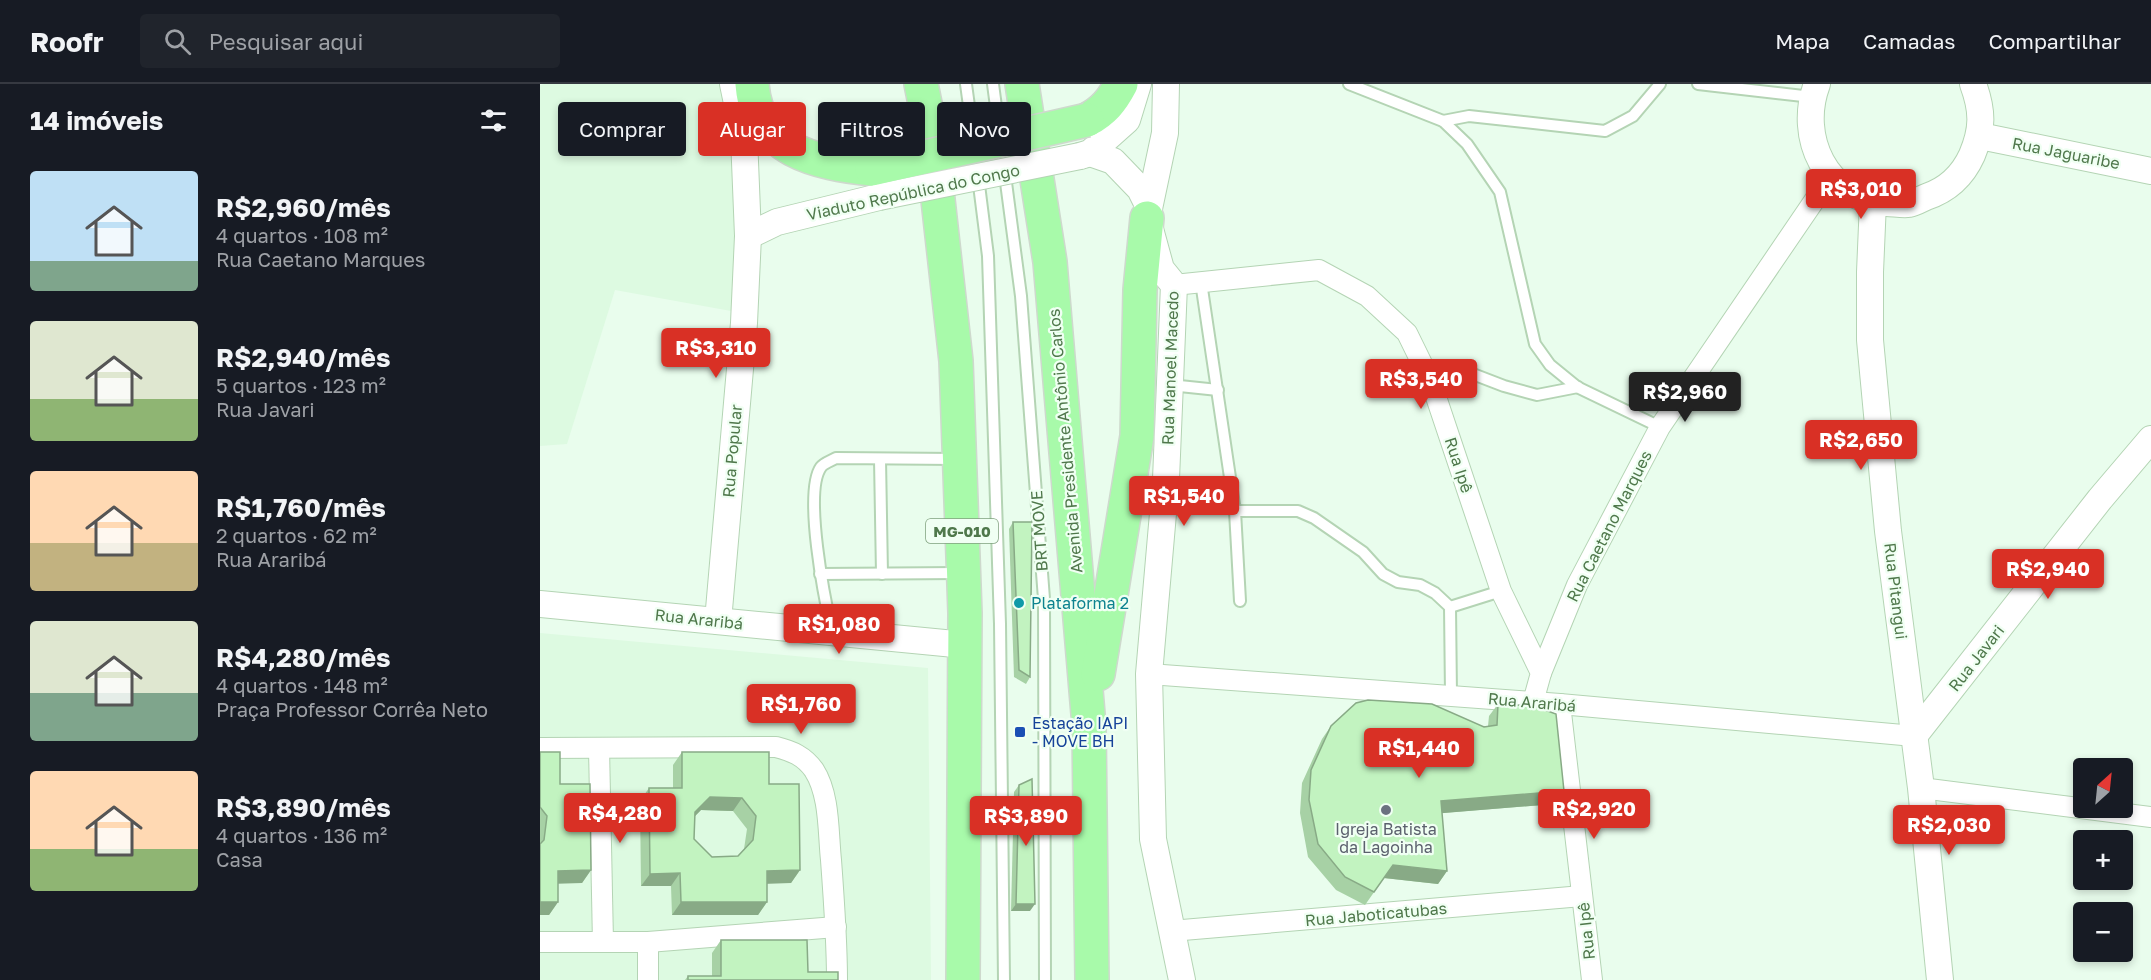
<!DOCTYPE html>
<html lang="pt">
<head>
<meta charset="utf-8">
<style>
	:root { --surface:#171b24; --page:#20242c; --text:#f1f3f6; --muted:#9ea1a6; --line:#363941; --accent:#d93025 }
	body { margin:0; font-family:"Golos Text",sans-serif; background:var(--page); color:var(--text); height:100vh; display:flex; flex-direction:column; font-size:22px; white-space:nowrap }
	* { box-sizing:border-box; margin:0 }
	p { font-size:20px; color:var(--muted) }
	.icon { flex:none; width:33px; height:33px; fill:none; stroke:currentColor; stroke-width:2; stroke-linecap:round; stroke-linejoin:round }
	.map { position:relative; flex:1; overflow:hidden }
	.details { display:flex; flex-direction:column; background:var(--surface); width:540px }
	.details>* { flex:none }
	.hud { position:absolute; left:18px; top:18px; width:570px; height:54px; display:flex; gap:12px }
	.needle { width:39px; rotate:27deg }
	.buttons { position:absolute; left:1533px; top:674px; display:grid; gap:12px }
	.buttons a { display:grid; place-items:center; width:60px; height:60px; border-radius:6px; background:var(--surface); box-shadow:0 3px 9px #0003; font-size:30px }
	.price { position:absolute; translate:-50% -51px; padding:0 14px; border-radius:6px; background:var(--accent); color:#fff; font-size:20px; line-height:39px; filter:drop-shadow(0 2px 3px #0008) }
	.price::after { content:''; position:absolute; left:50%; top:36px; width:18px; height:14px; margin-left:-9px; background:inherit; clip-path:polygon(0 0,100% 0,50% 100%) }
	.price.on { background:#222; color:#fff }
	ul { padding:0; list-style:none }
	li { display:flex; align-items:center; gap:18px; height:150px; padding:0 30px }
	li span { display:grid; place-items:center; flex:none; width:168px; height:120px; border-radius:6px; color:#555 }
	li>.icon { margin-inline-start:auto }
	span .icon { width:72px; height:72px; fill:#fffc; stroke-width:1 }
	li b { font-size:26px }
	h2 { display:flex; justify-content:space-between; align-items:center; height:72px; padding:0 30px; font-size:26px }
	.tag { padding:0 21px; border-radius:6px; background:var(--surface); box-shadow:0 3px 9px #0003; font-size:21px; line-height:54px }
	.tag.on { background:var(--accent); color:#fff }
	header { display:flex; align-items:center; gap:36px; box-sizing:border-box; height:84px; padding:0 30px; background:var(--surface); border-bottom:2px solid var(--line) }
	header strong { font-size:28px }
	nav { display:flex; gap:33px; margin-inline-start:auto; font-size:21px }
	.search { width:420px; height:54px; background:var(--page); display:flex; align-items:center; gap:15px; box-sizing:border-box; padding:0 21px; border-radius:6px; color:var(--muted); font-size:22px }
	main { display:flex; flex:1; min-height:0 }
	.map>svg:first-child { display:block }
</style>
</head>
<body>
<header>
<strong>Roofr</strong>
<div class="search"><svg class="icon" aria-label="search" viewBox="0 0 24 24"><circle cx="10" cy="10" r="6"/><path d="M15 15l6 6"/></svg>Pesquisar aqui</div>
<nav><a>Mapa</a><a>Camadas</a><a>Compartilhar</a></nav>
</header>
<main>
<section class="details">
<h2>14 imóveis<svg class="icon" aria-label="filters" viewBox="0 0 24 24"><path d="M4 7h16M4 17h16"/><circle cx="9" cy="7" r="2"/><circle cx="15" cy="17" r="2"/></svg></h2>
<ul>
<li><span style="background:linear-gradient(#bfe0f5 75%,#7fa58c 0)"><svg class="icon" aria-label="home" viewBox="0 0 24 24"><path d="M3 11l9-7 9 7M6 9v11h12V9"/></svg></span><div><b>R$2,960/mês</b><p>4 quartos · 108 m²</p><p>Rua Caetano Marques</p></div></li>
<li><span style="background:linear-gradient(#dfe7d0 65%,#8fb573 0)"><svg class="icon" aria-label="home" viewBox="0 0 24 24"><path d="M3 11l9-7 9 7M6 9v11h12V9"/></svg></span><div><b>R$2,940/mês</b><p>5 quartos · 123 m²</p><p>Rua Javari</p></div></li>
<li><span style="background:linear-gradient(#ffd9b3 60%,#c2b280 0)"><svg class="icon" aria-label="home" viewBox="0 0 24 24"><path d="M3 11l9-7 9 7M6 9v11h12V9"/></svg></span><div><b>R$1,760/mês</b><p>2 quartos · 62 m²</p><p>Rua Araribá</p></div></li>
<li><span style="background:linear-gradient(#dfe7d0 60%,#7fa58c 0)"><svg class="icon" aria-label="home" viewBox="0 0 24 24"><path d="M3 11l9-7 9 7M6 9v11h12V9"/></svg></span><div><b>R$4,280/mês</b><p>4 quartos · 148 m²</p><p>Praça Professor Corrêa Neto</p></div></li>
<li><span style="background:linear-gradient(#ffd9b3 65%,#8fb573 0)"><svg class="icon" aria-label="home" viewBox="0 0 24 24"><path d="M3 11l9-7 9 7M6 9v11h12V9"/></svg></span><div><b>R$3,890/mês</b><p>4 quartos · 136 m²</p><p>Casa</p></div></li>
</ul>
</section>
<div class="map">
<svg width="1611" height="896" viewBox="0 0 1611 896">
	<rect width="100%" height="100%" fill="#e9fded"/>
	<g fill="#ddfae1">
		<path d="M4,0H187L205,72L202,229L75,206L27,360L0,362V1Z"/>
		<path d="M0,549L388,584L391,896H0Z"/>
	</g>
	<g fill="none" stroke-linecap="round" stroke-linejoin="round">
		<defs>
			<g id="service">
				<path d="M426,0L434,59"/>
				<path d="M453,0L481,212L504,515L505,896"/>
				<path d="M809,0L903,37L927,60L960,108L995,260L1010,281L1037,303L1120,343"/>
				<path d="M1158,0L1272,13"/>
				<path d="M903,37L929,32L1065,47L1093,32L1120,0"/>
				<path d="M438,93L448,172L460,540L464,896"/>
				<path d="M661,198L695,427L700,517"/>
				<path d="M912,282L964,302L997,311L1038,303"/>
				<path d="M630,301L678,306"/>
				<path d="M340,375L342,490"/>
				<path d="M695,427H758L774,434L823,468L843,490L858,498L880,501L895,509L910,523L911,611"/>
				<path d="M280,490L420,489"/>
				<path d="M910,523L961,507"/>
				<path d="M292,548C285,517 263,408 281,383C284,379 291,377 296,374L416,375"/>
			</g>
			<g id="minor">
				<path d="M634,201L779,186L827,212L867,249L891,298L961,507L1001,589L993,618"/>
				<path d="M1001,589L1037,501L1120,343L1291,92"/>
				<path d="M609,590L1020,620L1374,652"/>
				<path d="M1020,620L1052,896"/>
				<path d="M0,664L236,663C252,667 264,672 274,686C290,711 288,748 291,776C294,816 297,856 297,896"/>
				<path d="M59,664L63,858"/>
				<path d="M1381,704L1611,733"/>
				<path d="M631,847L1042,812"/>
				<path d="M0,858H108V896"/>
				<path d="M108,858L296,843"/>
			</g>
			<g id="tertiary">
				<path d="M626,0L625,49L607,134L621,185L634,201L626,395L609,590L613,755L642,896"/>
				<path d="M1277,0C1257,53 1286,115 1346,119C1353,119 1362,121 1369,120C1375,119 1381,115 1386,113C1407,106 1423,91 1432,71C1443,45 1443,27 1433,0"/>
				<path d="M1440,52L1611,87"/>
				<path d="M550,69L573,77L600,105L608,121"/>
				<path d="M540,72L550,69L587,36L598,0"/>
				<path d="M1333,118L1330,188V256L1348,447L1381,704L1400,896"/>
				<path d="M208,152L237,138L339,113"/>
				<path d="M0,520L425,561"/>
				<path d="M178,537L204,239L208,152L204,53L193,0"/>
				<path d="M1374,652L1560,415L1611,355"/>
			</g>
			<g id="trunk">
				<path d="M212,0C217,67 276,79 332,85"/>
				<path d="M381,0L390,44L416,277L425,529L423,896"/>
				<path d="M482,0L510,178L549,642L552,896"/>
				<path d="M547,36C564,27 572,17 581,0"/>
				<path d="M558,590L597,352L600,206L607,134"/>
			</g>
		</defs>
		<use href="#service" stroke="#b4d4b4" stroke-width="14"/>
		<use href="#minor" stroke="#b4d4b4" stroke-width="22"/>
		<use href="#tertiary" stroke="#b4d4b4" stroke-width="28"/>
		<use href="#trunk" stroke="#ced9cd" stroke-width="36"/>
		<use href="#service" stroke="#fff" stroke-width="10"/>
		<use href="#minor" stroke="#fff" stroke-width="20"/>
		<use href="#tertiary" stroke="#fff" stroke-width="26"/>
		<use href="#trunk" stroke="#a8faaa" stroke-width="33"/>
		<defs>
			<path id="tertiary-bridge" d="M339,113L540,72"/>
			<path id="trunk-bridge" d="M332,85L547,36"/>
		</defs>
		<use href="#tertiary-bridge" stroke="#b4d4b4" stroke-width="28" stroke-linecap="butt"/>
		<use href="#trunk-bridge" stroke="#ced9cd" stroke-width="36" stroke-linecap="butt"/>
		<use href="#tertiary-bridge" stroke="#fff" stroke-width="26"/>
		<use href="#trunk-bridge" stroke="#a8faaa" stroke-width="33"/>
	</g>
	<g fill="#a7d1a5" fill-rule="evenodd">
		<path d="M473,438L490,593L486,600L474,593L469,445Z"/>
		<path d="M958,620L1015,720L902,729L907,787L898,800L844,794L825,821L796,806L768,773L760,729L762,699L782,655L791,642H948L949,632Z"/>
		<path d="M0,668L20,700L51,786L42,799H18V818L9,831H0Z"/>
		<path d="M142,668L229,700L260,786L251,799H227V818L218,831H132L131,802H101L100,717L109,704H133V681ZM161,726L193,727L207,745L204,765L198,772L172,773L154,755L155,732Z"/>
		<path d="M479,701L490,827H471L474,708Z"/>
		<path d="M181,856L268,888L298,896H145L148,892H172V869Z"/>
	</g>
	<g fill="#88aa86">
		<path d="M1024,707L1015,720L892,730L901,717Z"/>
		<path d="M170,713L202,714L193,727L161,726L146,741L155,728Z"/>
		<path d="M853,781L907,787L898,800L844,794Z"/>
		<path d="M51,786L42,799L9,800L18,787Z"/>
		<path d="M260,786L251,799L218,800L227,787Z"/>
		<path d="M140,789L131,802H101L110,790Z"/>
		<path d="M0,818H18L9,831H0Z"/>
		<path d="M141,818H227L218,831H132Z"/>
		<path d="M476,820H495L490,827H471Z"/>
	</g>
	<g fill="#c2f3c0" stroke="#88aa86" stroke-width="1.5" fill-rule="evenodd">
		<path d="M473,438H492L490,593L479,586Z"/>
		<path d="M828,616L892,620L944,643L957,641L958,620L994,622L1016,630L1024,707L901,717L907,787L853,781L834,808L805,793L778,760L769,716L771,686L791,642L816,619Z"/>
		<path d="M0,668H20V700H50L51,786L18,787V818H0V760L4,756L7,732L0,723Z"/>
		<path d="M142,668H229V700H259L260,786L227,787V818H141L140,789L110,790L109,704H142ZM170,713L202,714L216,732L213,756L198,772L172,773L154,755L155,728Z"/>
		<path d="M492,695L495,820H476L479,701Z"/>
		<path d="M181,856H267L268,888H298V896H148V892H181Z"/>
	</g>
	<circle fill="#0f9aa8" stroke="#f0fff3" stroke-width="2" cx="479" cy="519" r="6"/>
	<rect fill="#1a4fb4" stroke="#f0fff3" stroke-width="2" x="474" y="642" width="12" height="12" rx="3"/>
	<circle fill="#6b7280" stroke="#f0fff3" stroke-width="2" cx="846" cy="726" r="6"/>
	<g text-anchor="middle" dominant-baseline="central" stroke-width="4.5" stroke-linejoin="round" paint-order="stroke">
		<rect fill="#f0fff3" stroke="#7fa07d" stroke-width="1.5" x="386" y="435" width="72" height="24" rx="4.5"/>
		<g font-size="15" font-weight="bold" fill="#4f784b">
			<text x="422" y="447">MG-010</text>
		</g>
		<g font-size="16" fill="#4f784b" stroke="#f0fff3">
			<text transform="translate(1526 69) rotate(11)">Rua Jaguaribe</text>
			<text transform="translate(373 108) rotate(-12)">Viaduto República do Congo</text>
			<text transform="translate(630 284) rotate(-88)">Rua Manoel Macedo</text>
			<text transform="translate(525 357) rotate(-95)">Avenida Presidente Antônio Carlos</text>
			<text transform="translate(192 367) rotate(-85)">Rua Popular</text>
			<text transform="translate(919 381) rotate(72)">Rua Ipê</text>
			<text transform="translate(1069 442) rotate(-63)">Rua Caetano Marques</text>
			<text transform="translate(499 447) rotate(-94)">BRT MOVE</text>
			<text transform="translate(1356 507) rotate(83)">Rua Pitangui</text>
			<text transform="translate(159 535) rotate(6)">Rua Araribá</text>
			<text transform="translate(1436 574) rotate(-52)">Rua Javari</text>
			<text transform="translate(992 618) rotate(5)">Rua Araribá</text>
			<text transform="translate(836 830) rotate(-5)">Rua Jaboticatubas</text>
			<text transform="translate(1046 847) rotate(-96)">Rua Ipê</text>
		</g>
		<g font-size="16" fill="#0d838f" stroke="#f0fff3" text-anchor="start">
			<text x="491" y="519">Plataforma 2</text>
		</g>
		<g font-size="16" fill="#164399" stroke="#f0fff3" text-anchor="start">
			<text x="492" y="639">Estação IAPI<tspan x="492" dy="18">- MOVE BH</tspan></text>
		</g>
		<g font-size="16" fill="#5b616d" stroke="#f0fff3">
			<text x="846" y="745">Igreja Batista<tspan x="846" dy="18">da Lagoinha</tspan></text>
		</g>
	</g>
</svg>
<div class="buttons">
<a><svg class="needle" viewBox="-14 -14 28 28"><path d="M0-13l5 13h-10z" fill="#e53935"/><path d="M0 13l5-13h-10z" fill="#9ea1a6"/></svg></a>
<a>+</a>
<a>−</a>
</div>
<b class="price" style="left:1321px;top:136px">R$3,010</b>
<b class="price" style="left:176px;top:295px">R$3,310</b>
<b class="price" style="left:881px;top:326px">R$3,540</b>
<b class="price on" style="left:1145px;top:339px">R$2,960</b>
<b class="price" style="left:1321px;top:387px">R$2,650</b>
<b class="price" style="left:644px;top:443px">R$1,540</b>
<b class="price" style="left:1508px;top:516px">R$2,940</b>
<b class="price" style="left:299px;top:571px">R$1,080</b>
<b class="price" style="left:261px;top:651px">R$1,760</b>
<b class="price" style="left:879px;top:695px">R$1,440</b>
<b class="price" style="left:1054px;top:756px">R$2,920</b>
<b class="price" style="left:80px;top:760px">R$4,280</b>
<b class="price" style="left:486px;top:763px">R$3,890</b>
<b class="price" style="left:1409px;top:772px">R$2,030</b>
<div class="hud">
<a class="tag">Comprar</a>
<a class="tag on">Alugar</a>
<a class="tag">Filtros</a>
<a class="tag">Novo</a>
</div>
</div>
</main>
</body>
</html>
